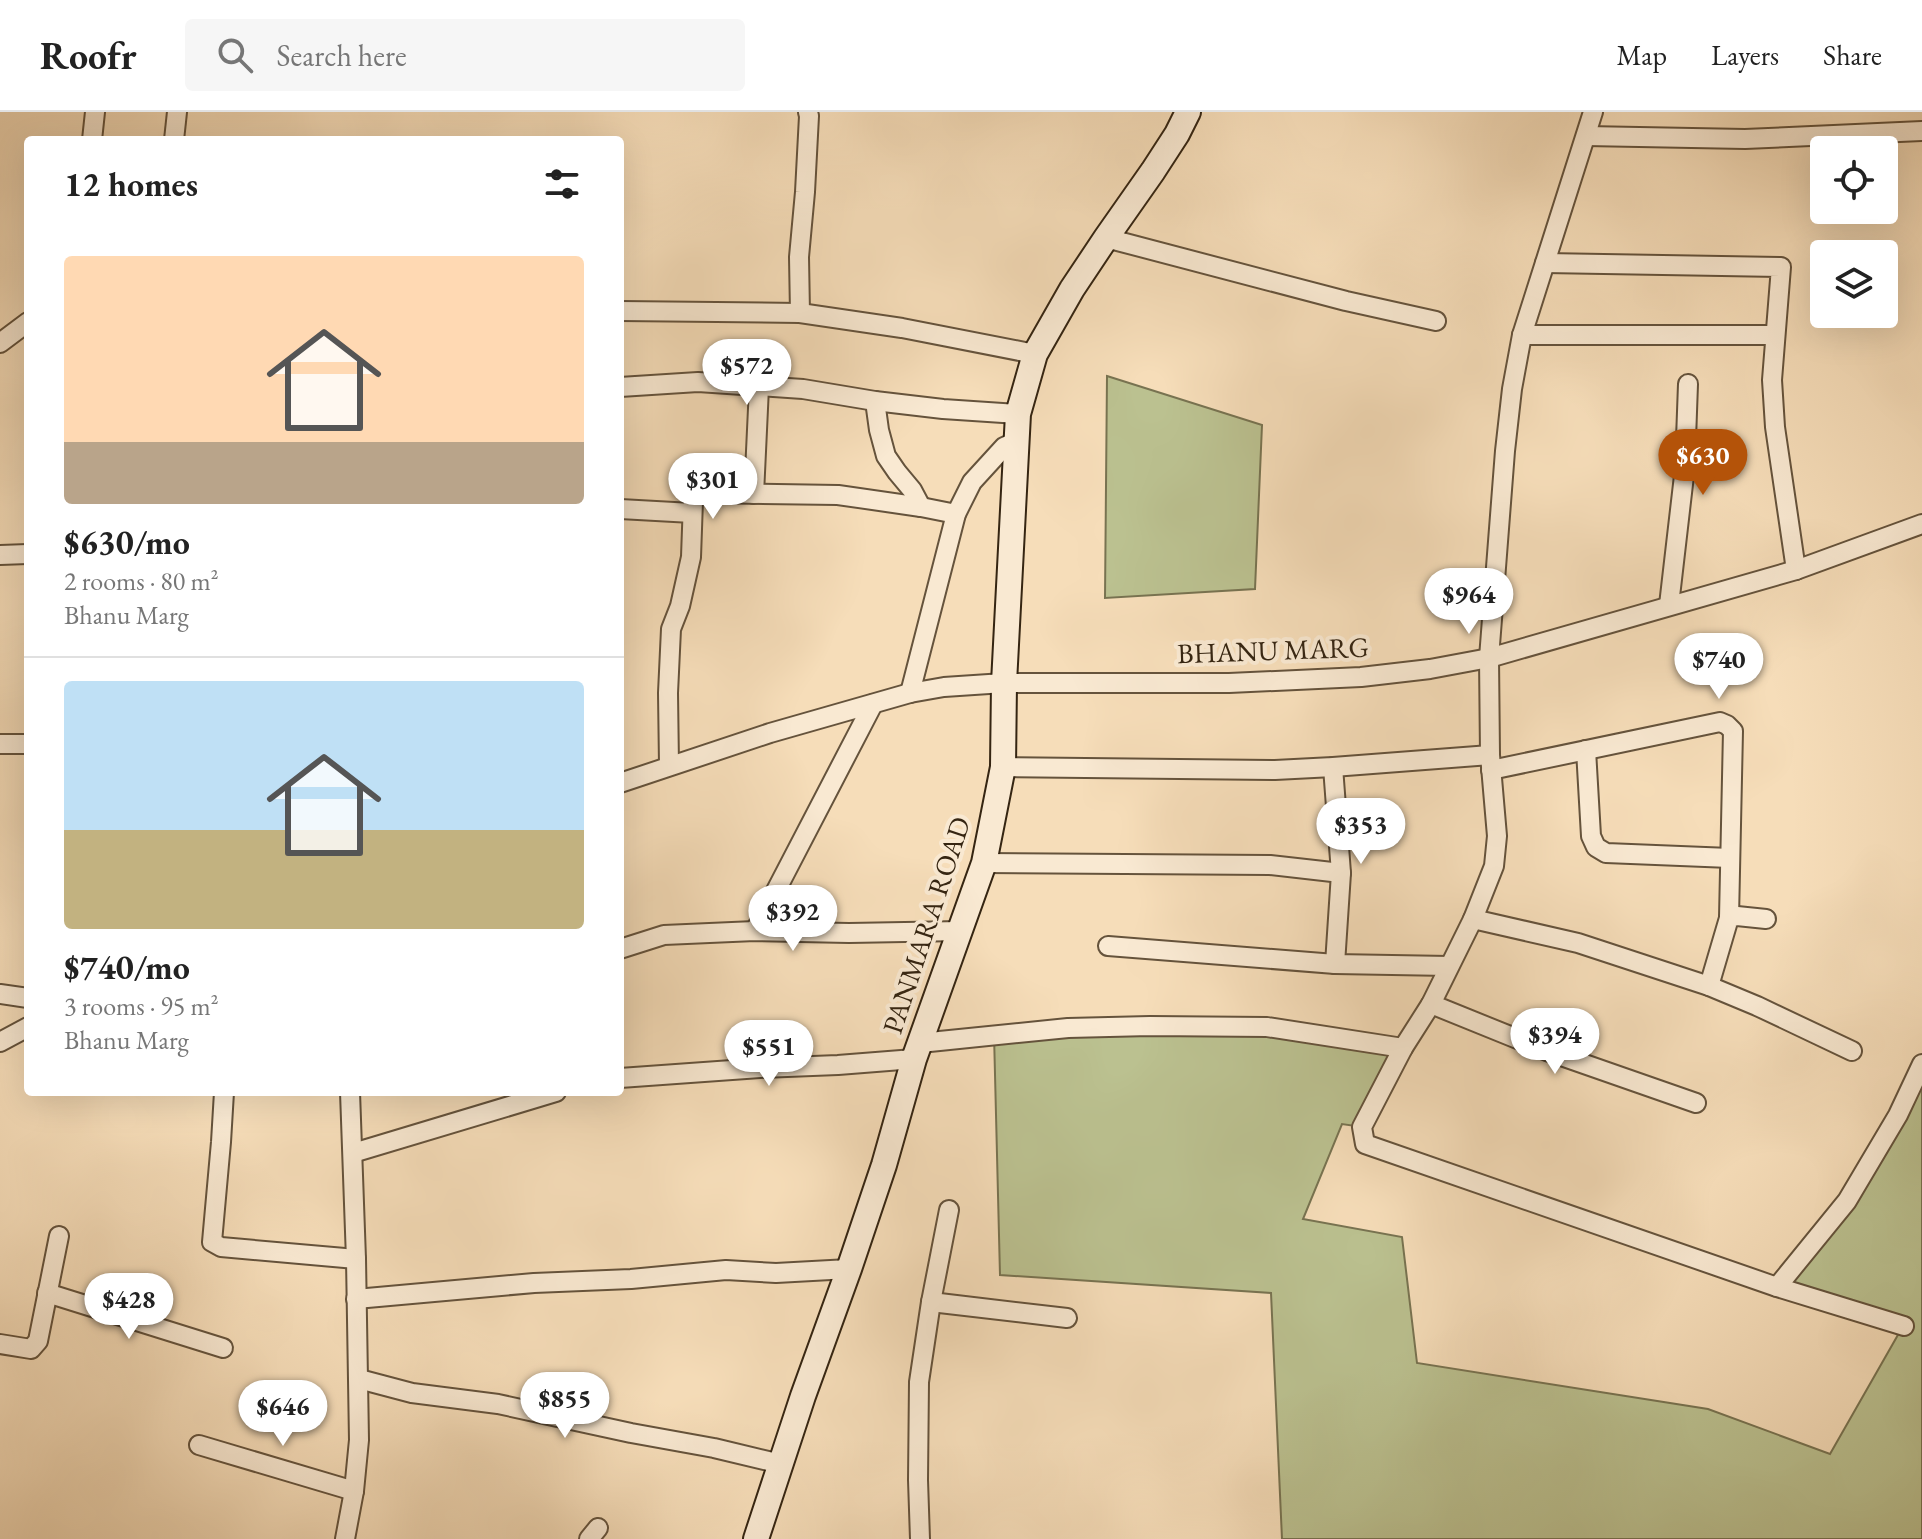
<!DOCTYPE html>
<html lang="en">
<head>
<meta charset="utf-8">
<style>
	:root { --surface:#fff; --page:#f6f6f6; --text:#222; --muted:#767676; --line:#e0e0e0; --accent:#b45309 }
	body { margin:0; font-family:"EB Garamond",serif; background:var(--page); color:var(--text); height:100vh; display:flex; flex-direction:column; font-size:30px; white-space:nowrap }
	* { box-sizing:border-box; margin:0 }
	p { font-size:26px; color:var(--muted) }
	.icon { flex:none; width:44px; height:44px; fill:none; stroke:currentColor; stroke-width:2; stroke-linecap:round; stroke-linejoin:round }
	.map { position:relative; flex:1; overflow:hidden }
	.panel { position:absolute; left:24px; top:24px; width:600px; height:960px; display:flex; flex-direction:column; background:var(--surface); border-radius:8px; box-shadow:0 8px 32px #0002 }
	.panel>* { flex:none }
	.tools { position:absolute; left:1810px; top:24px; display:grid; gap:16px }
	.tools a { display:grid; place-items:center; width:88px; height:88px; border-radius:8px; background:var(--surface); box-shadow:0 8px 32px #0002; font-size:40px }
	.price { position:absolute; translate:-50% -68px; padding:0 18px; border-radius:28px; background:#fff; color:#222; font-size:26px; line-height:52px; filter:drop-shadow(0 2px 4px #0008) }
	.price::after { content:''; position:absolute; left:50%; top:48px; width:24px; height:18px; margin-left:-12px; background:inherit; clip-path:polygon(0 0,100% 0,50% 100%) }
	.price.active { background:var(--accent); color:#fff }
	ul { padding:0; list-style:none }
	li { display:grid; align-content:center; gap:16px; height:424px; padding:0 40px }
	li+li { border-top:2px solid var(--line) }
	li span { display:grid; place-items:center; height:248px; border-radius:8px; color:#555 }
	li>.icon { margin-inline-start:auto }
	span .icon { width:144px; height:144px; fill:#fffc; stroke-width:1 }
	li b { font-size:34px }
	h2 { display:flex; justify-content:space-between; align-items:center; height:96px; padding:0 40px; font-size:34px }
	header { display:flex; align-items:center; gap:48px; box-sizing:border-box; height:112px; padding:0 40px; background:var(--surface); border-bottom:2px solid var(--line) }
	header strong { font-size:38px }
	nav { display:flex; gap:44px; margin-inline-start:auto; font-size:28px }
	.search { width:560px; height:72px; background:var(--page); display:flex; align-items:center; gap:20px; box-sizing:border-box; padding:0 28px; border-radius:8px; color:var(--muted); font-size:30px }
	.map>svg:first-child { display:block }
</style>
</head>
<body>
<header>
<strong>Roofr</strong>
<div class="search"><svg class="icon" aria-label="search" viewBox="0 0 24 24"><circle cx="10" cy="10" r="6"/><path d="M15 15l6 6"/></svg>Search here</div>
<nav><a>Map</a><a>Layers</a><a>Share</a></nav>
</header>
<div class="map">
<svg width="1922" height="1427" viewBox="0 0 1922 1427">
	<rect width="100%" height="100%" fill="#f6ddb9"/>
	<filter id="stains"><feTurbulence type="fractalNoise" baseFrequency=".0025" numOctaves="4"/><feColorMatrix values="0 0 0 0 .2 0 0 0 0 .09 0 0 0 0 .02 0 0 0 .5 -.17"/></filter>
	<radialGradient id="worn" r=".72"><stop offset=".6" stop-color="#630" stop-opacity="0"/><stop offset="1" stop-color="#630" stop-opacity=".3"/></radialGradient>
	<g fill="#bbc190" stroke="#787351" stroke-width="2">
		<path d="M1107,264L1262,313L1255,477L1105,486Z"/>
		<path d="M1267,915L1403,936L1362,1015L1342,1012L1303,1107L1402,1125L1417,1251L1708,1297L1830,1342L1903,1214L1777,1175L1847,1089L1922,952V1427H1282L1271,1181L1000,1163L994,922Z"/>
	</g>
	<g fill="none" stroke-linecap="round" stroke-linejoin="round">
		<defs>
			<g id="street">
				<path d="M1593,0L1522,223L1512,277L1505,339L1489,546L1490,643L1497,724L1494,754L1473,807L1431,892L1403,936L1362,1015L1365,1032L1777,1175L1904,1214"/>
				<path d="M1586,24L1745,27L1922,19"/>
				<path d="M92,28L95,0"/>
				<path d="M174,28L177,0"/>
				<path d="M1106,126L1346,189L1436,209"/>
				<path d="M1545,151L1781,155L1772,268L1775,315L1796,458"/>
				<path d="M620,199L800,201L902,216L1035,242"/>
				<path d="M800,201L799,145L805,80L809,4L808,0"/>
				<path d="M1522,223H1775"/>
				<path d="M0,231L28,210"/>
				<path d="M620,275L698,270L803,277L875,289L943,297L1018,302"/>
				<path d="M875,289L879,318L886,344L897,360L912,378L921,395"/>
				<path d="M754,382L759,275"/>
				<path d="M620,397L692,401"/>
				<path d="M0,443L28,442"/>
				<path d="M1669,493L1685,355L1688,272"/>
				<path d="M910,581L956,402L972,370L1004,335L1017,329"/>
				<path d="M0,632H28"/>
				<path d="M1586,638L1591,724L1596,735L1606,741L1730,746"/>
				<path d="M669,653L668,581L671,517L680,494L691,445L693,389L698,383L703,381L838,383L921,395L956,402"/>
				<path d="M1003,655L1275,658L1333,655L1490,643"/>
				<path d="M1333,655L1341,761L1335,852"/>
				<path d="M1491,658L1720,610L1727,613L1733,619L1729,806"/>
				<path d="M620,671L770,621L910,581L944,575L1004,571H1229L1361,565L1430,557L1489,546L1796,458L1922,412"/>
				<path d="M984,751L1270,753L1341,761"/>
				<path d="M1473,807L1578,831L1709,874L1757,894L1852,939"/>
				<path d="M755,819L873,592"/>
				<path d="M1108,834L1335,852L1449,854"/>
				<path d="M620,837L664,823L755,819L849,821L961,819"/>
				<path d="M1709,874L1729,806L1737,804L1766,807"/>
				<path d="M0,882L28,886"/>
				<path d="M1431,892L1547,939L1696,991"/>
				<path d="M0,930L28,915"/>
				<path d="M920,931L1068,916L1150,914L1267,915L1403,936"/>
				<path d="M620,966L760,956L838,953L914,947"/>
				<path d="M224,980L221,1030L212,1130L221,1135L356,1147"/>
				<path d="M353,1041L556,980"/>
				<path d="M1777,1175L1847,1089L1898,1003L1922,952"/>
				<path d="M47,1181L223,1236"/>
				<path d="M356,1187L534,1171L631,1167L726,1158L776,1161L849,1157"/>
				<path d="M931,1190L1067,1206"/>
				<path d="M0,1232L31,1237L38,1229L59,1124"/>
				<path d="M359,1267L412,1281L498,1292L631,1321L714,1336L781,1352"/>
				<path d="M199,1333L354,1379"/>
				<path d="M345,1427L354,1379L359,1328L356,1147L350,980"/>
				<path d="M589,1427L598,1416"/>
				<path d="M920,1427L918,1368L919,1270L931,1190L949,1098"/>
			</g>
			<path id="secondary" d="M756,1427L803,1284L849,1157L884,1053L914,947L984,751L1003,655L1004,571L1018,302L1035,242L1072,177L1106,126L1153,59L1177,22L1188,0"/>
		</defs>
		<use href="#street" stroke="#65533c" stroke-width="22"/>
		<use href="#secondary" stroke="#352512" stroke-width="28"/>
		<use href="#street" stroke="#f9e9d2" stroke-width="18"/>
		<use href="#secondary" stroke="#f9e9d2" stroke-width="24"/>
	</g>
	<g text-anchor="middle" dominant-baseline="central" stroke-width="8" stroke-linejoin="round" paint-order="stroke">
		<g font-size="28" fill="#352512" stroke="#f9e9d2">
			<text transform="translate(1273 538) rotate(-2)">BHANU MARG</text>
			<text transform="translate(926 813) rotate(-72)">PANMARA ROAD</text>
		</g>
	</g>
	<rect width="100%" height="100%" filter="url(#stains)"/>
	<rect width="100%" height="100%" fill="url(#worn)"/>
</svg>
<div class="tools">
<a><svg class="icon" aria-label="locate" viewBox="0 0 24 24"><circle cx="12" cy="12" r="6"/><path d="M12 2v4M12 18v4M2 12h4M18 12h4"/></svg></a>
<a><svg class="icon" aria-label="layers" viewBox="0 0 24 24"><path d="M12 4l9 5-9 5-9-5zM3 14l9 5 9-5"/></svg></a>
</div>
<b class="price" style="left:747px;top:295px">$572</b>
<b class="price active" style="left:1703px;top:385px">$630</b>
<b class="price" style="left:713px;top:409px">$301</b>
<b class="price" style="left:1469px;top:524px">$964</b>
<b class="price" style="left:1719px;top:589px">$740</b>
<b class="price" style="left:1361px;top:754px">$353</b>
<b class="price" style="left:793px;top:841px">$392</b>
<b class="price" style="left:1555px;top:964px">$394</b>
<b class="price" style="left:769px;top:976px">$551</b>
<b class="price" style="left:129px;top:1229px">$428</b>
<b class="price" style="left:565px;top:1328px">$855</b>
<b class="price" style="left:283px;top:1336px">$646</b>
<section class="panel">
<h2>12 homes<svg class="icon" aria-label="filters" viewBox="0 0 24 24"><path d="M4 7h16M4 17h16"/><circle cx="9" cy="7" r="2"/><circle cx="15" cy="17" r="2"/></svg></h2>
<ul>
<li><span style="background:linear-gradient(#ffd9b3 75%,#b9a48a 0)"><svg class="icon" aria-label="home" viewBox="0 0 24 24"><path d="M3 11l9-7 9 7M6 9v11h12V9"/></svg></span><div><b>$630/mo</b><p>2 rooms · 80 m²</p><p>Bhanu Marg</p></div></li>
<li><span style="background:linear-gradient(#bfe0f5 60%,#c2b280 0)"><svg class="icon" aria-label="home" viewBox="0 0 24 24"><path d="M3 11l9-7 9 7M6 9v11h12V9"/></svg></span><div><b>$740/mo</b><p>3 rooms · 95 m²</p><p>Bhanu Marg</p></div></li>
</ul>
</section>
</div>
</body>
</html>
